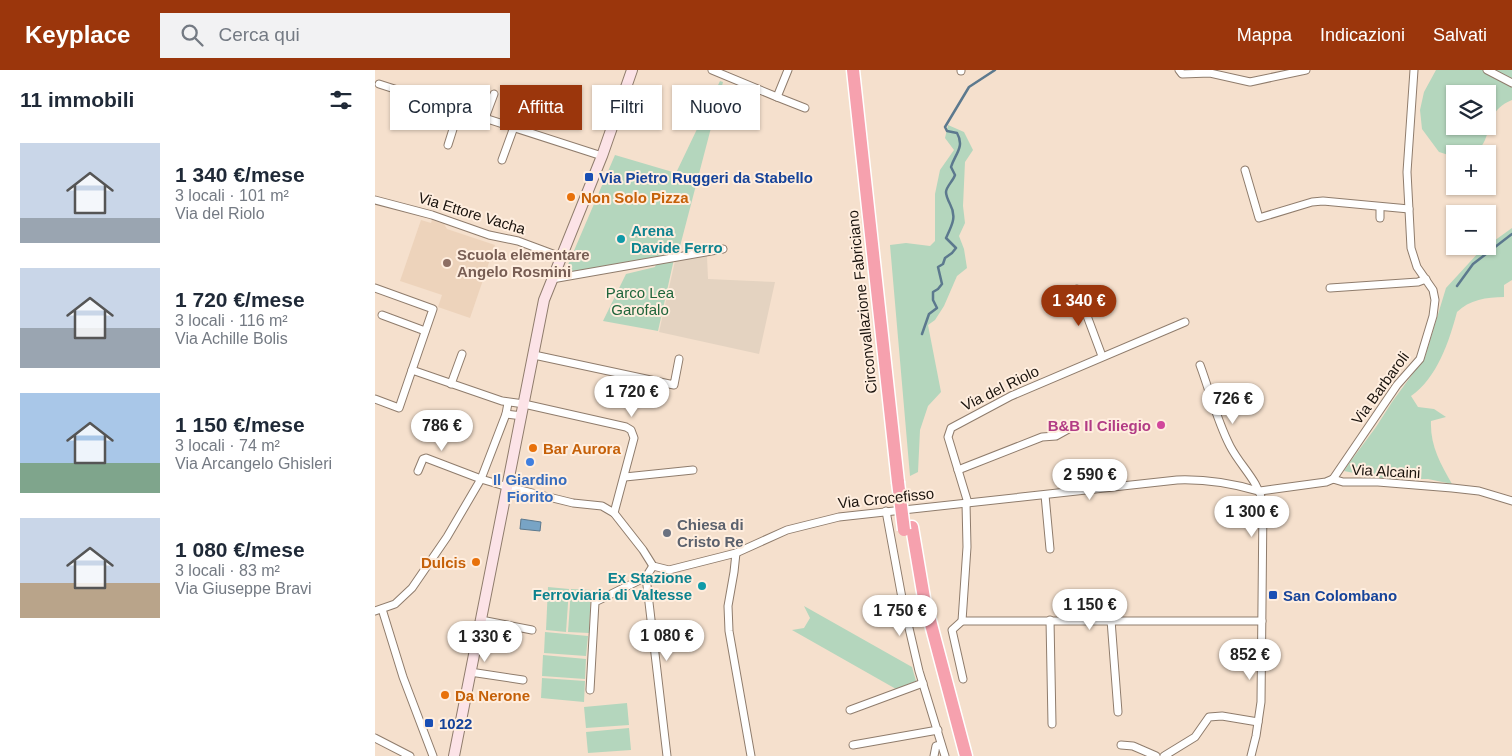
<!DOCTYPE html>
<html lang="it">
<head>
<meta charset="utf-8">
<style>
	:root { --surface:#fff; --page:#f2f2f3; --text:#1f2937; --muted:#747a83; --accent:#9b360c }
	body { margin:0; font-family:Arial,sans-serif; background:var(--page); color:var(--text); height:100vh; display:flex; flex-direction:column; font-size:19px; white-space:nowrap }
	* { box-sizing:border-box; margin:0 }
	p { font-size:16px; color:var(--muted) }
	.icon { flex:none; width:28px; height:28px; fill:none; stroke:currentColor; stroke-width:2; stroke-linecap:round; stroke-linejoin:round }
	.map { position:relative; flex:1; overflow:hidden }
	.details { display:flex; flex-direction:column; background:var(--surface); width:375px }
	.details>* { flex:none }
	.hud { position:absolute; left:15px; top:15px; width:475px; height:45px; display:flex; gap:10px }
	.buttons { position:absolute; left:1071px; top:15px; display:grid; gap:10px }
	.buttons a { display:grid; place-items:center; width:50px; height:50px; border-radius:0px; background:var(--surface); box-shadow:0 1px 4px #0004; font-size:25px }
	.price { position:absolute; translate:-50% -42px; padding:0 11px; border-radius:18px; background:#fff; color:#222; font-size:16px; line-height:32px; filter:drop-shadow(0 1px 2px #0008) }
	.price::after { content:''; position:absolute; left:50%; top:30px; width:15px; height:11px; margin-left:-8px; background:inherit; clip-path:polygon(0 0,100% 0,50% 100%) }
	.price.current { background:var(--accent); color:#fff }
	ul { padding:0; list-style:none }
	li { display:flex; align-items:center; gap:15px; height:125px; padding:0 20px }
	li span { display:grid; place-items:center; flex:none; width:140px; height:100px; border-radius:0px; color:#555 }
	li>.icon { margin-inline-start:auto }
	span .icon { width:60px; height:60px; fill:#fffc; stroke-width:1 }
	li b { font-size:21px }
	h2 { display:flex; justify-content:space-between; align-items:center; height:60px; padding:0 20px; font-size:21px }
	.pill { padding:0 18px; border-radius:0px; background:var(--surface); box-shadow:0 1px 4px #0004; font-size:18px; line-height:45px }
	.pill.current { background:var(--accent); color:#fff }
	header { display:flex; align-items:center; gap:30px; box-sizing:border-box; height:70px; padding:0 25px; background:var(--accent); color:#fff }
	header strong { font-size:24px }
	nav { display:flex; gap:28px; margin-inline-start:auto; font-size:18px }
	.search { width:350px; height:45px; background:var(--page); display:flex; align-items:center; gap:12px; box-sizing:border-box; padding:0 18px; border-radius:0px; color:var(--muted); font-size:19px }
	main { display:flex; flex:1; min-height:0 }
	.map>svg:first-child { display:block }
</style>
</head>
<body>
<header>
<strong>Keyplace</strong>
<div class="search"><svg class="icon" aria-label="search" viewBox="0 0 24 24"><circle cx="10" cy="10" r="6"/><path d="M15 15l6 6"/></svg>Cerca qui</div>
<nav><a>Mappa</a><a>Indicazioni</a><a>Salvati</a></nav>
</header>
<main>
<section class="details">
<h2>11 immobili<svg class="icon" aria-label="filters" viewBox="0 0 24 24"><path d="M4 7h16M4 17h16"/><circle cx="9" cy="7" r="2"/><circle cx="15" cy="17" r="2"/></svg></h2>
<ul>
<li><span style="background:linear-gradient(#c9d6e8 75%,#9aa5b1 0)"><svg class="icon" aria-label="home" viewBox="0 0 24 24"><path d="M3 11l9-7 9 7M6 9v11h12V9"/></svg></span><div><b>1 340 €/mese</b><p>3 locali · 101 m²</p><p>Via del Riolo</p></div></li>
<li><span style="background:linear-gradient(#c9d6e8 60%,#9aa5b1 0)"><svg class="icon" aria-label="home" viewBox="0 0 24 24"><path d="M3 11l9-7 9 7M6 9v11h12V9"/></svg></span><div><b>1 720 €/mese</b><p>3 locali · 116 m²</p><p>Via Achille Bolis</p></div></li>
<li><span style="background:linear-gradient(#a9c7e8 70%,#7fa58c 0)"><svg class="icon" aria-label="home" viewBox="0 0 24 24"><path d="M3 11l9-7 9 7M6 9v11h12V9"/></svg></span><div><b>1 150 €/mese</b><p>3 locali · 74 m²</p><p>Via Arcangelo Ghisleri</p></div></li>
<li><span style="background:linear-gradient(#c9d6e8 65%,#b9a48a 0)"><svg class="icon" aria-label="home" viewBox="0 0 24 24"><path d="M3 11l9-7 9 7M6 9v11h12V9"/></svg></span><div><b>1 080 €/mese</b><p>3 locali · 83 m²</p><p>Via Giuseppe Bravi</p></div></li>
</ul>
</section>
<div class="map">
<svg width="1137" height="686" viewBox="0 0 1137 686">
	<rect width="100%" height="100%" fill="#f5e0cd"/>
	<path fill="#e4d3c1" d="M332,186L333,209L400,212L384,284L284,262L300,191Z"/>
	<path fill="#edd3bb" d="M46,150L56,153L57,150L69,154L72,159L120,175L95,248L63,237L67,225L25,211Z"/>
	<g fill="#b4d6bd" fill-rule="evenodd">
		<path d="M1061,0H1137V30C1115,39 1118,51 1110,70C1108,75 1104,79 1102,84H1080V87L1064,82L1047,59L1045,40L1049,22ZM1080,24H1112V56H1080Z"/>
		<path d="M345,11L348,12L303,184L189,204L240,85L301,103Z"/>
		<path d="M573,55L589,62L598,80L590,92L588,136L590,153L584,166L589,179L592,198L582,206L569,236L560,250L553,255L566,322L553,336L545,360L543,402L535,406L515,175L531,173L555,176L560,171V124L565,100L579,80L570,68Z"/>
		<path d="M1137,158V210L1129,215V227C1112,227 1094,230 1082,242C1074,272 1062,308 1036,326L1043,337L1059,339L1071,347L1056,351C1055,375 1065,393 1077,414L1053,409H1010L969,401L975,392L1001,357L1017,332L1050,287L1071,218L1105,181Z"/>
		<path d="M299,189L283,261L228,251L251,204L280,197L282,192Z"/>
		<path d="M173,517L194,519L191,562L171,560Z"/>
		<path d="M196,519L216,520L214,563L193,562Z"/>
		<path d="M429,536L537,597L541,611L521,619L417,560L429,558L435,548Z"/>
		<path d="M170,562L213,566L211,586L169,583Z"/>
		<path d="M168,585L211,589L210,609L167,606Z"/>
		<path d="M167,608L210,611L209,632L166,628Z"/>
		<path d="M252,633L254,655L211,658L209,637Z"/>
		<path d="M254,658L256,680L213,683L211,662Z"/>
	</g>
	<path fill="#78a4c5" stroke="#5c798e" d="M146,449L166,452L165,461L145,459Z"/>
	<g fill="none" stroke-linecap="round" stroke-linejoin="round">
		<g stroke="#5c798e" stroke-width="2.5">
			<path d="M1082,216L1098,194L1137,164"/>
			<path d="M547,264L554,244L562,238L558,230V222L563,219L567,214L563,197L568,194L570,188L577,183L581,178L571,168C577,155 582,147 575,134C573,130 571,126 571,122C571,117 578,111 580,105L576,97C580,84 590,77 582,63L572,61L570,57L594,17L620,0"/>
		</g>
		<defs>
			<g id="street">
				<path d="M337,0L402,27L413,0"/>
				<path d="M586,0V1"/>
				<path d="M804,0L807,4L835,3L875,12L931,0"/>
				<path d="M1112,0L1137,13"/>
				<path d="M4,14L227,86"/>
				<path d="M402,27L430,38"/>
				<path d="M110,48L119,24"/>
				<path d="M73,75L84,40"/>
				<path d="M127,90L139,57"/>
				<path d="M870,100L884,148L937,132L948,131L1034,139"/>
				<path d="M0,130L57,145L114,165L143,171L186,187"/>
				<path d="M1005,138V148"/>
				<path d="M177,209L348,179"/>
				<path d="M0,218L58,239L37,300L127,331L149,334L251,357L256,360L259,368L239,443"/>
				<path d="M955,218L1043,212L1051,209"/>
				<path d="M702,219L727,286"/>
				<path d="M7,245L50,261"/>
				<path d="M159,285L299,315L304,289"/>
				<path d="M825,295C835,322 842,351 855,376C866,397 882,409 888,433L886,632L881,666L876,686"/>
				<path d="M76,314L87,284"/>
				<path d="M0,329L24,338L37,300"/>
				<path d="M131,344L147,346"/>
				<path d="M583,400L667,367L681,366L699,356"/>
				<path d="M43,401L48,389L51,388L106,409L133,417L198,433L227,436L239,443L268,480L278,496L294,500L361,483L412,460L464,447L802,410C830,409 856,413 883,421"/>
				<path d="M250,407L318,400"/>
				<path d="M958,409L1022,315L1045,289L1058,246L1060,230L1058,220L1042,197L1036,178L1032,102L1039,0"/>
				<path d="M885,421L951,412L958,409L968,412H1003L1077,418L1104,421L1137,431"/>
				<path d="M670,425L675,479"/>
				<path d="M593,433L573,367L576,358L636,326L810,252"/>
				<path d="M511,441L527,528L544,601L570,686"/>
				<path d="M361,483L359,502L353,536L354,561L376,686"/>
				<path d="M278,496L271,507L292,686"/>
				<path d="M7,539L28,607L58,686"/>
				<path d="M0,541L20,534L37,518L72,467L106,409L131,344L133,333"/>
				<path d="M106,550L157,560"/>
				<path d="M675,550L677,654"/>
				<path d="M736,550L743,642"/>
				<path d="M587,551L592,477L591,433"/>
				<path d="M95,602L148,610"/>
				<path d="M588,609L577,560L587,551H887"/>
				<path d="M215,620L220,532L271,507"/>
				<path d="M475,640L548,613"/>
				<path d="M0,668L35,686"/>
				<path d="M478,675L563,660"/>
				<path d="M746,675L758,676L781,686"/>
				<path d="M559,686L561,676L566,675"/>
				<path d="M789,686L820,667L834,647L847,646L883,652"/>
			</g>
			<path id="secondary" d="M79,686L169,230L227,86L257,0"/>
			<g id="highway">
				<path d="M478,0L523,412"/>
				<path d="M537,457L549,528L591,686"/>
			</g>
		</defs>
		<use href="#street" stroke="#8f7c6c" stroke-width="9"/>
		<use href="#secondary" stroke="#8f7c6c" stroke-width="12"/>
		<use href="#highway" stroke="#fff" stroke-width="15"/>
		<use href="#street" stroke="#fff" stroke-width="7"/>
		<use href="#secondary" stroke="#fce3e7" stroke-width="10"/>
		<use href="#highway" stroke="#f6a1ae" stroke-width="12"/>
		<defs>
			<path id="highway-bridge" d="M523,412L529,460"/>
		</defs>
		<use href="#highway-bridge" stroke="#fff" stroke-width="15" stroke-linecap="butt"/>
		<use href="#highway-bridge" stroke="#f6a1ae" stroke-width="12"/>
	</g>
	<g fill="#1a4fb4" stroke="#ffeedf" stroke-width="2">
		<rect x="209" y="102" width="10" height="10" rx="2.5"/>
		<rect x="893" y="520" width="10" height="10" rx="2.5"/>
		<rect x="49" y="648" width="10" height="10" rx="2.5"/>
	</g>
	<g fill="#e8710a" stroke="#ffeedf" stroke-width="2">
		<circle cx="196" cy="127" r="5"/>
		<circle cx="158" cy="378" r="5"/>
		<circle cx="101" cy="492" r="5"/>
		<circle cx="70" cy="625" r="5"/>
	</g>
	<g fill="#0f9aa8" stroke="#ffeedf" stroke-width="2">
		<circle cx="246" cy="169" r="5"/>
		<circle cx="327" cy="516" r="5"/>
	</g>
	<circle fill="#8d6e63" stroke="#ffeedf" stroke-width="2" cx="72" cy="193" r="5"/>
	<circle fill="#d1479c" stroke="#ffeedf" stroke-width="2" cx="786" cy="355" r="5"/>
	<circle fill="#3f7fe0" stroke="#ffeedf" stroke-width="2" cx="155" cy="392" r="5"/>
	<circle fill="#6b7280" stroke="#ffeedf" stroke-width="2" cx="292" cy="463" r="5"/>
	<g text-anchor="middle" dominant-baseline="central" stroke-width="4" stroke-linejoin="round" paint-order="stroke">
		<g font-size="15" font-weight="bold" fill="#164399" stroke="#ffeedf" text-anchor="start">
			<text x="224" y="107">Via Pietro Ruggeri da Stabello</text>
			<text x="908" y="525">San Colombano</text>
			<text x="64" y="653">1022</text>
		</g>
		<g font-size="15" font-weight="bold" fill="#c56008" stroke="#ffeedf" text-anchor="start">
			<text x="206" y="127">Non Solo Pizza</text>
			<text x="168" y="378">Bar Aurora</text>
			<text x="91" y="492" text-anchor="end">Dulcis</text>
			<text x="80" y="625">Da Nerone</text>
		</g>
		<g font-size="15" fill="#1b140e" stroke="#ffeedf">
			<text transform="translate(97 143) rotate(17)">Via Ettore Vacha</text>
			<text transform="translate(487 232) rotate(-96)">Circonvallazione Fabriciano</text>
			<text transform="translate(625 318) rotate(-26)">Via del Riolo</text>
			<text transform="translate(1005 318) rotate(-54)">Via Barbaroli</text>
			<text transform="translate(1011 401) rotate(3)">Via Alcaini</text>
			<text transform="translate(511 428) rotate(-6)">Via Crocefisso</text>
		</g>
		<g font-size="15" font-weight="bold" fill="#0d838f" stroke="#ffeedf" text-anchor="start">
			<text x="256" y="160">Arena<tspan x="256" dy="17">Davide Ferro</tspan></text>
			<text x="317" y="507" text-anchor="end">Ex Stazione<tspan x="317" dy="17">Ferroviaria di Valtesse</tspan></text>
		</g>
		<g font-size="15" font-weight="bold" fill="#785e54" stroke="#ffeedf" text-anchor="start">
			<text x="82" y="184">Scuola elementare<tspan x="82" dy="17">Angelo Rosmini</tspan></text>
		</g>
		<g font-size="15" fill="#1f653b" stroke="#ffeedf">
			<text x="265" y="222">Parco Lea<tspan x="265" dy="17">Garofalo</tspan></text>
		</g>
		<g font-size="15" font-weight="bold" fill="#b23c85" stroke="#ffeedf" text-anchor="end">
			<text x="776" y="355">B&amp;B Il Ciliegio</text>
		</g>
		<g font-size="15" font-weight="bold" fill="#366cbe" stroke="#ffeedf">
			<text x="155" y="409">Il Giardino<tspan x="155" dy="17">Fiorito</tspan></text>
		</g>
		<g font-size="15" font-weight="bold" fill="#5b616d" stroke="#ffeedf" text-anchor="start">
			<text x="302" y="454">Chiesa di<tspan x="302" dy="17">Cristo Re</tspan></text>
		</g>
	</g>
</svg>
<div class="buttons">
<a><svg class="icon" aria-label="layers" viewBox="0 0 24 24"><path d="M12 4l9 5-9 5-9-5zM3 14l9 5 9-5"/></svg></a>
<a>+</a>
<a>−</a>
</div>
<b class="price current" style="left:704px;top:257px">1 340 €</b>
<b class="price" style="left:257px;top:348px">1 720 €</b>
<b class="price" style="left:858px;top:355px">726 €</b>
<b class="price" style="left:67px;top:382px">786 €</b>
<b class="price" style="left:715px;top:431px">2 590 €</b>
<b class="price" style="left:877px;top:468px">1 300 €</b>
<b class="price" style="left:715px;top:561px">1 150 €</b>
<b class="price" style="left:525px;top:567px">1 750 €</b>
<b class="price" style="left:292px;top:592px">1 080 €</b>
<b class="price" style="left:110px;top:593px">1 330 €</b>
<b class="price" style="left:875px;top:611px">852 €</b>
<div class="hud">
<a class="pill">Compra</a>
<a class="pill current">Affitta</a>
<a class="pill">Filtri</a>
<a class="pill">Nuovo</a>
</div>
</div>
</main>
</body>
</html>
